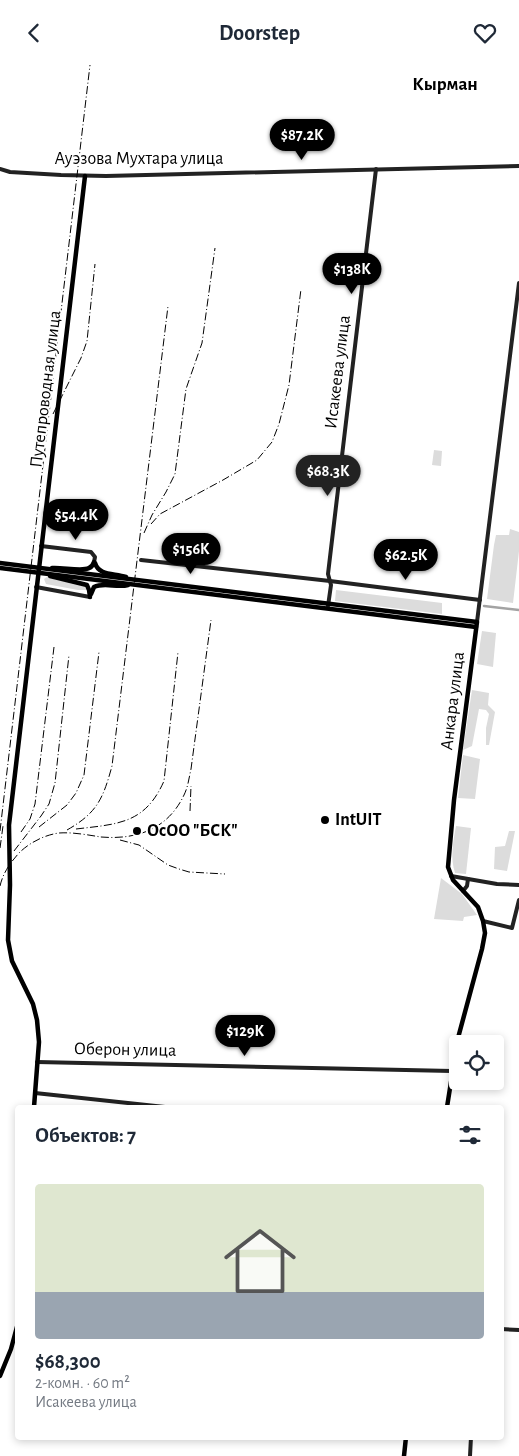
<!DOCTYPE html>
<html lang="ru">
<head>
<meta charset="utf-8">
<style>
	:root { --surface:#fff; --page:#f6f6f7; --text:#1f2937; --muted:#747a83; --accent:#000 }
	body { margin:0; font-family:"Alegreya Sans",sans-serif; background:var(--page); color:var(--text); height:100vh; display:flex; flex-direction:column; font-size:19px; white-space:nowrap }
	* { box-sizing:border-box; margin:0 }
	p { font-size:16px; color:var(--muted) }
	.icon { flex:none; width:28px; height:28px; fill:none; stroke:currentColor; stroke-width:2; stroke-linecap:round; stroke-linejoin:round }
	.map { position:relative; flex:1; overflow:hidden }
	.side { position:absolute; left:15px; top:1040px; width:489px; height:335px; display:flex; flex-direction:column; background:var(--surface); border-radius:5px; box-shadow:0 2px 8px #0003 }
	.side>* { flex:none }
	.fabs { position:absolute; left:449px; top:970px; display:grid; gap:10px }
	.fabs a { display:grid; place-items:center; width:55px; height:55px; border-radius:5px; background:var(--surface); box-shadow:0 2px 8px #0003; font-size:25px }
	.price { position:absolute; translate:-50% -42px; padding:0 11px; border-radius:18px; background:var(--accent); color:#fff; font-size:16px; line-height:32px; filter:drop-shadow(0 1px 2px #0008) }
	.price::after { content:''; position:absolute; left:50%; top:30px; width:15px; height:11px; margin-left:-8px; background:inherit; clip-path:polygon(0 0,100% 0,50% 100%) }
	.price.selected { background:#222; color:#fff }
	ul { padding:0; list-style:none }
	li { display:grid; align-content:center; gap:10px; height:265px; padding:0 20px }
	li span { display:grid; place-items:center; height:155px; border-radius:5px; color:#555 }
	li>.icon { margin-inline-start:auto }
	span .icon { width:90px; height:90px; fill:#fffc; stroke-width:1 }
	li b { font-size:21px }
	h2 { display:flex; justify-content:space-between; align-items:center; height:60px; padding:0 20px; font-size:21px }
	header { display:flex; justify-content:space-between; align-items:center; height:65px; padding:0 20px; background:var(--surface); font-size:22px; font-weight:700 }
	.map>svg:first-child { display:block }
</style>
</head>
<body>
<header><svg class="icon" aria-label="back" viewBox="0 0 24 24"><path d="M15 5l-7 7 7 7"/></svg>Doorstep<svg class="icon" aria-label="heart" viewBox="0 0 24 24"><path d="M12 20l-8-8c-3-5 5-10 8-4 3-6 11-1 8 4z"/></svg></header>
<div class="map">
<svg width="519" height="1391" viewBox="0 0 519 1391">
	<rect width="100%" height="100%" fill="#fff"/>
	<g fill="#dcdcdc">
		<path d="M434,385L442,386L441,401L432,400Z"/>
		<path d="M510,464L519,467V486L513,538L487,534L494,480L496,470H509Z"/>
		<path d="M47,512L56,515L84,519L88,525H78L46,519L44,514Z"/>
		<path d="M336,525L442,538V549L335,536Z"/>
		<path d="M482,566L496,568L493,602L477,599Z"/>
		<path d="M472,625L489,628L488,640L495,647L489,680H486V663L489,649L486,645L479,644L472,681L463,685Z"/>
		<path d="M463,690L480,694L475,734L458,733Z"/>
		<path d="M456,761L471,763L466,809L455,808C450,793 453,777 456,761Z"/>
		<path d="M509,766H515L507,806L494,804L495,782L505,781Z"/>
		<path d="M441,813L462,829L477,850L464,852L463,856L434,854Z"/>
	</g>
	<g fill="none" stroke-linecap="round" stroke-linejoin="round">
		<path stroke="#a3a3a3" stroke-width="2.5" d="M484,541L519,545"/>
		<g stroke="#222" stroke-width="4">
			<path d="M0,104L10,107L61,110L106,111L519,101"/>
			<path d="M41,481L91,487L95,492L94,497"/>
			<path d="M141,495L330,516L480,535"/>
			<path d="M36,522L90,532"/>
			<path d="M328,541L331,520L328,509L376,104"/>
			<path d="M477,557L519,218"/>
			<path d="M451,811L497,819L519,820"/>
			<path d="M463,826L467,821L468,814"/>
			<path d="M483,856L512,863L519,835"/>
			<path d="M37,997L452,1006"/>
			<path d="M35,1028L165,1042"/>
			<path d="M501,1264L519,1265"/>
			<path d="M470,1391L471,1372"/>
		</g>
		<g stroke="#000" stroke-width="4.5">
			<path d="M0,498L477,557L454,735L448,802L453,815L478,842L483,856L485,868L482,884L458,973L447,1042"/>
			<path d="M95,498C99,511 114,508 126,512"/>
			<path d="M0,503L476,562"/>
			<path d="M52,503C62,502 82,507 89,503C92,502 93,500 94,497"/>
			<path d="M50,511L87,520L89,525L90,532"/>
			<path d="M91,529L94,522C104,517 117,523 128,520"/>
			<path d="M34,1042L39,977L37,955L33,939L12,896L8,875L10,820L9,760L85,111"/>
			<path d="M0,1311L11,1284L18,1258"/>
			<path d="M404,1391L406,1372"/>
		</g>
		<g stroke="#000" stroke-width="1" stroke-dasharray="8 2.5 1 2.5" stroke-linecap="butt">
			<path d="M53,349L81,293L87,276L95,199"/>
			<path d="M151,459L160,449L223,415L257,395L272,377L279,359L289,320L301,224"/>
			<path d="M144,468L152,450L166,427L175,409L186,324L202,278L215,183"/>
			<path d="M190,746L191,721"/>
			<path d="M39,762L67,740L76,728L84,710L99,587"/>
			<path d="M76,764C118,759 145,759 164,716L178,587"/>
			<path d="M67,765C97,748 103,734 112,701L168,241"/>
			<path d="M0,766L90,0"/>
			<path d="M21,767L30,754L35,739L54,582"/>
			<path d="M120,775L139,780L168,800L179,804L189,807L225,809"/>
			<path d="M0,783L3,761"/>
			<path d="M14,786L41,751L49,739L55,718L69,590"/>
			<path d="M0,821C3,808 10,798 19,788C29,778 44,770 59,768C73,767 88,770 101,772C137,775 168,764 184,730C188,722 189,713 191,704L211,555"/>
		</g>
	</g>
	<g fill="#000" stroke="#fff" stroke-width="2">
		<circle cx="325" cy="755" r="5"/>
		<circle cx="137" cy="766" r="5"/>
	</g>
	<g text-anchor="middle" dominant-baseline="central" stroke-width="4" stroke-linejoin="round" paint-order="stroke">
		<g font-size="18" fill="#000" stroke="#fff">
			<text x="139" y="94">Ауэзова Мухтара улица</text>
			<text transform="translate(338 307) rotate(-83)">Исакеева улица</text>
			<text transform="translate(46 324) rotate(-83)">Путепроводная улица</text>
			<text transform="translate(453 636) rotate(-83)">Анкара улица</text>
			<text transform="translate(125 985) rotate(1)">Оберон улица</text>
		</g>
		<g font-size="18" font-weight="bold" fill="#000" stroke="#fff" text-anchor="start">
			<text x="335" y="755">IntUIT</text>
			<text x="147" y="766">ОсОО "БСК"</text>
		</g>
		<g font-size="19" font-weight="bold" fill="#000" stroke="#fff">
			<text x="445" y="19">Кырман</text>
		</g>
	</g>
</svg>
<div class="fabs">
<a><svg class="icon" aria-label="locate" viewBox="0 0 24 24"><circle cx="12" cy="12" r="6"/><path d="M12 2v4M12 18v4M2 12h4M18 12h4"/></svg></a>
</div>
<b class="price" style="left:302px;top:96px">$87.2K</b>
<b class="price" style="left:352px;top:230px">$138K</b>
<b class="price selected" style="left:328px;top:432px">$68.3K</b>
<b class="price" style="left:76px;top:476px">$54.4K</b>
<b class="price" style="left:191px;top:510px">$156K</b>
<b class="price" style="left:406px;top:516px">$62.5K</b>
<b class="price" style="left:245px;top:992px">$129K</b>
<section class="side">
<h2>Объектов: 7<svg class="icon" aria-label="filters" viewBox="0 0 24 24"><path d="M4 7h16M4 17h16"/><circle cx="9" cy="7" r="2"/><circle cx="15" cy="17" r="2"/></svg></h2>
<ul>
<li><span style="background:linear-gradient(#dfe7d0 70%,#9aa5b1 0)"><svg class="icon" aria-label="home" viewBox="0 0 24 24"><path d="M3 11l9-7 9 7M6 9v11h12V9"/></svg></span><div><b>$68,300</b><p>2-комн. · 60 m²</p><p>Исакеева улица</p></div></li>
</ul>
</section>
</div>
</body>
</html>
